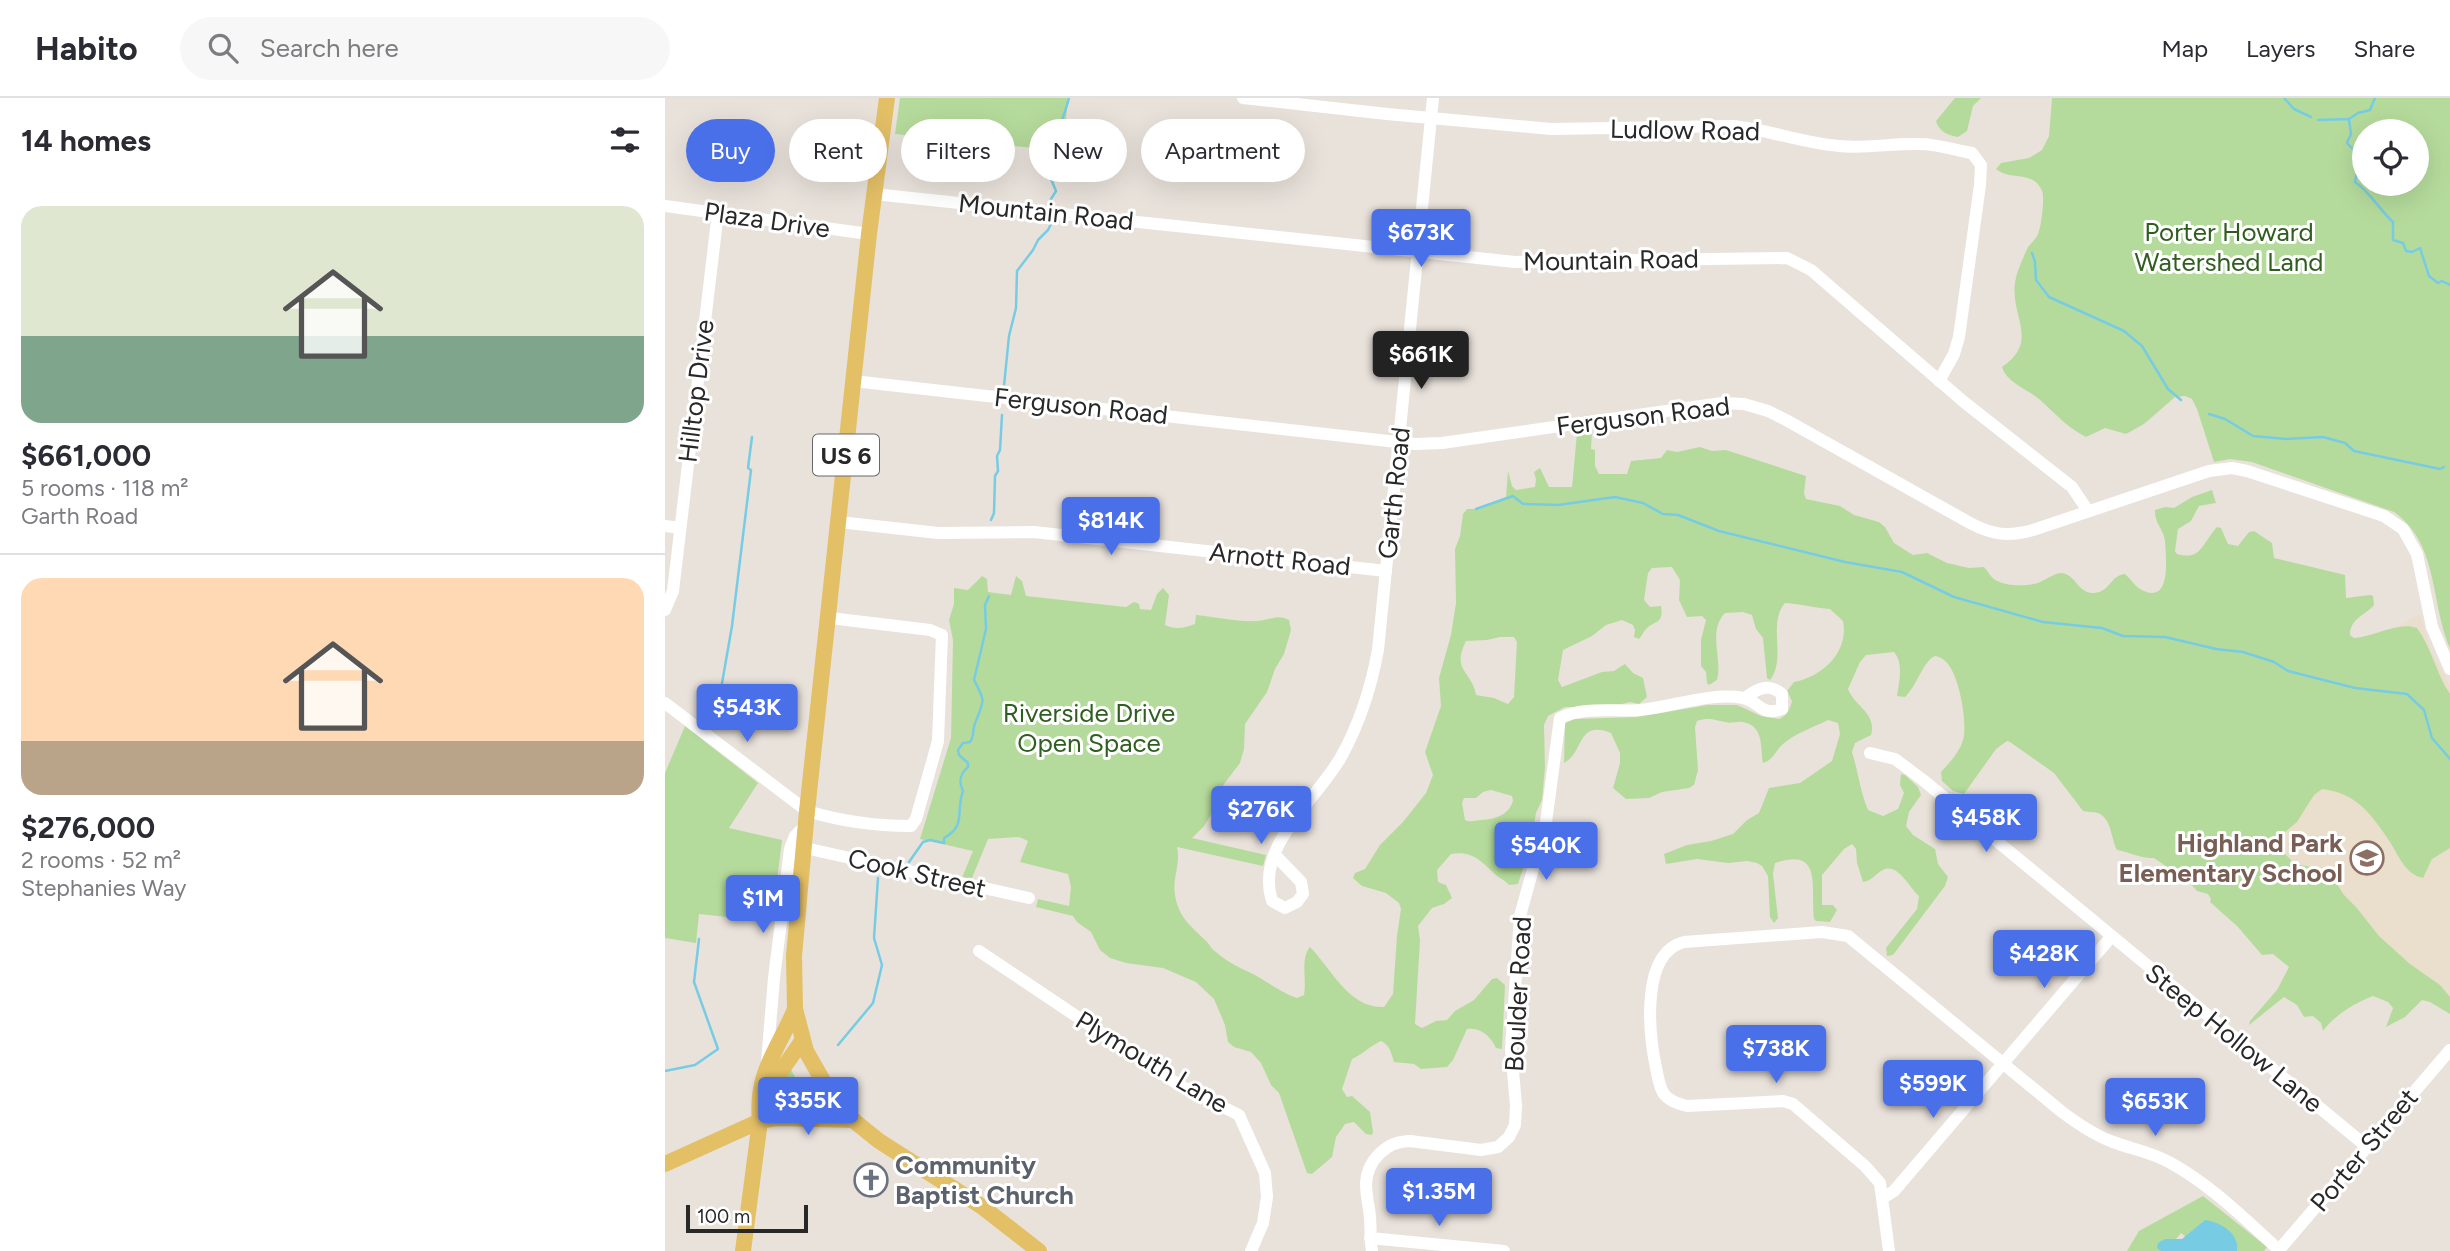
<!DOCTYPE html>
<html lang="en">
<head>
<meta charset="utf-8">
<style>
	:root { --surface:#fff; --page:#f7f7f7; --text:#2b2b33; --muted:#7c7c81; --line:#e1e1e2; --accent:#496fe9 }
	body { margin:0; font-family:Figtree,sans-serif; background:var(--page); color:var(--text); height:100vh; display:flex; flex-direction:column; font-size:26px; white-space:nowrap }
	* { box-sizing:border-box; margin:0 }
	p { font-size:23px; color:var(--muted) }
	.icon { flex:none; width:38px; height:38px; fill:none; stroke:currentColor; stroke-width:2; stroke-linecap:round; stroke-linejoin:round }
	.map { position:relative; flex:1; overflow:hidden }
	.drawer { display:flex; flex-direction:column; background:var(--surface); width:665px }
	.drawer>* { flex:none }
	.top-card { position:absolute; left:21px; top:21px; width:665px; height:63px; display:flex; gap:14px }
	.buttons { position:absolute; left:1687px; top:21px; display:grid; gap:14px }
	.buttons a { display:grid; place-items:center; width:77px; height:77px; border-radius:50%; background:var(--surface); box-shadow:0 7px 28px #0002; font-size:35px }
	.scale { position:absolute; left:21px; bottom:18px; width:122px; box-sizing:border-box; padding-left:7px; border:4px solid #282828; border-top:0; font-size:19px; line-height:24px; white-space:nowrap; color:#282828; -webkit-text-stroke:5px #fff; paint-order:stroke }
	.price { position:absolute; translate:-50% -60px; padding:0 16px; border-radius:7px; background:var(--accent); color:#fff; font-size:23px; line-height:46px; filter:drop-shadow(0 2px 4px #0008) }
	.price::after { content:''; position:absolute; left:50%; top:42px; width:21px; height:16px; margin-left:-10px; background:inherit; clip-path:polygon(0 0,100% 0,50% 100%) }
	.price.on { background:#222; color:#fff }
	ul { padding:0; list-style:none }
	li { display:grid; align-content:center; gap:14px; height:371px; padding:0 21px }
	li+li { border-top:2px solid var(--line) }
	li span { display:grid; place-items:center; height:217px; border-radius:21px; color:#555 }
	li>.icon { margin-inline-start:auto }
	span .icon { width:126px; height:126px; fill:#fffc; stroke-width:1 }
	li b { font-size:30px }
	h2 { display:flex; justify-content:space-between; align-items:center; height:84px; padding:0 21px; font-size:30px }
	.chip { padding:0 24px; border-radius:32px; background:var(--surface); box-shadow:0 7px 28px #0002; font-size:24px; line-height:63px }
	.chip.on { background:var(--accent); color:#fff }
	header { display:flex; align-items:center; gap:42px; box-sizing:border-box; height:98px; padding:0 35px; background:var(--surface); border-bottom:2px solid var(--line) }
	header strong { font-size:33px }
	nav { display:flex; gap:38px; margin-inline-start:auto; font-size:24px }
	.search { width:490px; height:63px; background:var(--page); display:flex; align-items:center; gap:18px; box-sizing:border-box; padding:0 24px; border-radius:38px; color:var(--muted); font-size:26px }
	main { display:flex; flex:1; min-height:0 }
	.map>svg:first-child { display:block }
</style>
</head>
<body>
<header>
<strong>Habito</strong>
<div class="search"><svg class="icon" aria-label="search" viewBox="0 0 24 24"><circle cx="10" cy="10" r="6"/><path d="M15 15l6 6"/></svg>Search here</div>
<nav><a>Map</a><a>Layers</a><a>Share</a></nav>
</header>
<main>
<section class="drawer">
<h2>14 homes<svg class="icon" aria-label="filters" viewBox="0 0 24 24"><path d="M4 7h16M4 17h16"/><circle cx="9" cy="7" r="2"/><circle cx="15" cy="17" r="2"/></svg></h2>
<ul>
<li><span style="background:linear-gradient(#dfe7d0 60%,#7fa58c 0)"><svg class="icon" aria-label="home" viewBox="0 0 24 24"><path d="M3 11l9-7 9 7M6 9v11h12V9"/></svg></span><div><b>$661,000</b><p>5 rooms · 118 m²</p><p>Garth Road</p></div></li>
<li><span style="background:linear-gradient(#ffd9b3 75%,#b9a48a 0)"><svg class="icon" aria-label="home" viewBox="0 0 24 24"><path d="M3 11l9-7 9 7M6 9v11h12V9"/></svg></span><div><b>$276,000</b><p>2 rooms · 52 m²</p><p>Stephanies Way</p></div></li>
</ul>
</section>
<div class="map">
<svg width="1785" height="1153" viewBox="0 0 1785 1153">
	<rect width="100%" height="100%" fill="#e9e2db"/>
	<path fill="#eadecc" d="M1755,516L1766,553L1785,587V899L1514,673L1641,584Z"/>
	<g fill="#b5db9c" fill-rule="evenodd">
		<path d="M235,0H403L398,53L230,36Z"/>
		<path d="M1290,0H1316L1308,8L1302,33L1293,39C1283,37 1274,34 1271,23Z"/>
		<path d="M1387,0H1785V550C1765,504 1774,446 1729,414L1587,364L1565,361L1549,364L1532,311L1527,301L1520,298L1510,299L1479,326L1461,336L1440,330L1421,339C1401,329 1390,315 1374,301C1362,291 1342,285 1337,269C1377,242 1342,216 1351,180C1353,171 1359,158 1363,149C1366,145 1371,141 1373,136C1376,130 1380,99 1377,93C1369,72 1345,83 1331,71L1336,65L1364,60L1377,52L1384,38ZM1699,33H1752V86H1699Z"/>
		<path d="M927,333L926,351L930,352V368L934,376H962L966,363L996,360L1002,352L1012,354L1035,349L1047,353L1061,352L1141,378L1139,395L1141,401L1175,408L1189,417L1214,424L1220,429L1229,445L1248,457L1262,455L1282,465L1304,470L1319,469C1323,473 1325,478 1329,481C1339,489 1367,489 1377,483C1383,480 1390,475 1397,475C1412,477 1414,500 1434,494C1446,490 1447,477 1460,476C1466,481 1469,487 1475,491C1507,509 1501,460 1500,443C1499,432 1489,425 1490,412L1500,409L1509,410L1527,399L1547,392L1551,405L1534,408L1526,423L1513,431L1510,453L1512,456C1537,463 1537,445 1552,429L1556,430L1563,446L1573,448L1584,434L1589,433L1607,445L1609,460L1680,477L1681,500L1705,497L1708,498L1709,507C1701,517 1685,520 1685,537L1689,540C1709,539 1733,523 1752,530C1767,550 1771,576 1785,596V750L1767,761L1758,780C1740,776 1734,758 1725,744C1706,716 1692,695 1657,691L1649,697L1632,724L1608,744L1630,766L1652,770L1666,777L1679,797L1691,809L1714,838L1745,866L1775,887L1785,899V916L1765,904L1757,902L1740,919L1721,929L1728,910L1723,904L1708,898C1689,905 1669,918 1658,933L1656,925L1648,918L1639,919L1632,907L1619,899L1584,927L1585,923L1612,892L1624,869L1608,856L1597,857L1573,829L1545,804L1546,801L1543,796L1532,793L1524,784L1489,760C1476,761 1465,754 1452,752C1446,741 1447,723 1435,716C1429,713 1424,715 1418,713L1389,675L1345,644L1342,643L1331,651L1299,696L1288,693L1277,683L1276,674C1285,664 1294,655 1298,642C1303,626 1294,574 1280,563C1277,560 1274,559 1270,558C1258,563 1252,588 1240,599L1232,598C1234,584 1239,566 1229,554L1201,557L1195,564L1183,591C1190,609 1212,615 1206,637L1190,645L1187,654C1193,673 1195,693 1203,712L1218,718L1233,711L1239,695L1235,687L1236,676L1240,677L1253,689L1256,697L1244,714L1241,728L1248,737L1270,751L1273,766L1283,779L1280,788L1228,857L1222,858L1221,850L1252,811L1254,798C1245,791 1233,764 1218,772C1210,776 1207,783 1198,784L1192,765L1191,751L1187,746L1179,751L1157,777V807H1168L1172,812L1165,824L1151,823L1149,821C1145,791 1159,748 1110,765L1108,776L1113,820L1109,825L1105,819L1103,778L1097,768L1092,765L1082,763L1063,765L1032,761L1001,766L999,756L1022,747L1046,743L1068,736L1082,722L1094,715L1104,690L1135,685L1167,663L1175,636L1173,625L1163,622C1149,629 1129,636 1118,646C1109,654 1109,662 1098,665C1095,651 1100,627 1077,624C1071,623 1066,626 1060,624C1049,622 1044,619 1032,623L1030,629L1033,672L1029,687L1024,690L997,694L984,700L961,701L948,690L955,665V655L946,635C912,621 919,655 899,665L900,625L909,621L972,619L1043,607H1072L1096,618L1114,621C1122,618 1125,611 1127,603L1122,593L1129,584C1158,578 1184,554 1178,523L1165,511C1150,510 1136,506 1120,505C1102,526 1122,560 1105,582L1102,580L1098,540L1091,531L1087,517L1078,514L1060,515C1042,534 1058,561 1052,582L1044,587L1042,585L1041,574L1036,568V542L1041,522L1037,518L1022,519L1014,502L1015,482L1007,469L987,470L983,475L979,502L985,509L996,508C999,526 990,522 981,531C978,534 977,538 974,541L969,539L970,532L968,527L957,522L941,527L927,538L898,552L893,582L897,589L937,574L949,573L960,566L968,575L978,580L982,599L974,606L965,604L945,609H900L883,618L879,627L880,669L877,702L871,715L865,750L853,786L844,787C840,782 835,781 830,776C817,764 807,752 786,756L772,772L773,784L781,787L787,800L779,806L767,810L753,828L755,842L750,926L757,930L771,923L782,922L790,913L809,902L827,881L832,880L840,887L837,951L831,950C826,939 816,929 802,931L788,962L782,969L756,971L749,966L729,964C726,955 725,947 716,943C705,948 698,956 687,961L677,991L682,999L687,998L705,1014L708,1034L707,1037L701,1036L689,1024L680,1026L671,1039L667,1059L647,1076L642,1075L614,995L606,987L596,965L586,954L569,949L563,944L560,927L549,901L531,884L498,870L461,865L445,860L435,852L426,834L412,824L408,818L371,809L373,801L404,808L406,789L403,776L355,764L363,743L354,739L323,741L305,785L296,782L308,753L255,741L286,640L288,542L284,522L289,506V490L303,492L317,478L322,481L323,494L346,497L351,478L357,483L361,498L461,509L469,504L474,506L475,511L486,512L492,496L498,490L504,497L500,527C510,532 520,530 530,526L531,517C551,519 573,524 592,523C604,523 612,515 624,522L626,532L619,556L610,571L602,594L580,626L579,651L575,665L553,694L547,715L539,728L527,740L601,757L598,768L512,749C516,765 507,781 510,797C514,820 525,827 540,842C544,845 546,851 551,854C562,864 575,870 588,876C603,884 615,894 632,900L639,897C642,881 635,861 645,849C666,870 684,911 719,909L728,896L732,838L736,811L734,805L721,795L697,788L688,780L690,775L700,771L715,747L738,724L761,695L768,677L760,654L776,608L774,580L786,537L791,505L790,451L795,438L798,416L802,411H814L841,399L843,373L847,388L851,392L870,389L871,381L869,374L875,370L884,389H907L912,335ZM835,539H849L852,544L849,599L843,606L829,600L811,597C807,573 786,573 801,543L822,542ZM826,692L847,698L848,703C843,718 830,721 816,722C809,722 807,725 800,722L797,705L799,700H811L818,694Z"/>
		<path d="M20,628L93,685L64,730L117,742L107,824L34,816L31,845L0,840V675Z"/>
		<path d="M125,970L138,993L155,1015L113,1013L110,1011L113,990Z"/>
		<path d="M1538,1098L1602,1149L1599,1153H1537L1516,1135L1501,1153H1462L1474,1133Z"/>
	</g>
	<path fill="#77cce3" d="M1540,1122C1556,1124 1575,1136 1572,1153H1496L1492,1150L1493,1145L1500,1141H1517Z"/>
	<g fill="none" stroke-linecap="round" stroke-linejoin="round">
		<g stroke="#77cce3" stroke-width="2.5">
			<path d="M1619,0L1629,11L1646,19"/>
			<path d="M1684,21L1693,15L1705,12L1710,0"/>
			<path d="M1653,22L1684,21L1686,36L1682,45L1695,59L1690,84C1705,94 1714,111 1728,124V142L1738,145L1741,153L1747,154L1755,150L1764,178L1773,185L1777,183L1785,187"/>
			<path d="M386,101L391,93L386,81L389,76L388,67L382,56C390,41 400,16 404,0"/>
			<path d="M1367,155L1370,164L1371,182L1384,199L1459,233L1477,248L1503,291L1516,302"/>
			<path d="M339,288L344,238L351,210L352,173L368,152L373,142L383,132L386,126"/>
			<path d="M1544,316L1560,321L1588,338L1621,341L1658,339L1680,345L1689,353L1775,371L1779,369"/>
			<path d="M811,411L848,398L858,406L893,407L950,399L978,405L998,416L1013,417L1054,433L1180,464L1237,474L1289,499L1378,524L1437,530L1458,538L1500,539L1551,551L1578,554L1609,564L1623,573L1690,590L1742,596L1759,612L1767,640L1785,661"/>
			<path d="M326,422L329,415L330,378L333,373L332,358L335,352L337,317"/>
			<path d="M49,631L67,528L86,372L83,370L87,339"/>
			<path d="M244,764L258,744L265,742L279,745V740C302,727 290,715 298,693C293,683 295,676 303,669V665L294,657L293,652L298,645L305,644C310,637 307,630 311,623C320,600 320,603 309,582L321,531L320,507L324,498"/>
			<path d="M173,947L208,905L217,867L209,840L213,780"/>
			<path d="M0,973L30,967L53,951L29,884L34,841"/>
		</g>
		<g stroke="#fff" stroke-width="12">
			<path d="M578,0L722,16L886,31L1068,28C1104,32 1138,45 1174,48C1201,51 1227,45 1254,46C1272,46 1290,52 1307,55L1316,67L1315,87L1294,239L1289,256L1274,283"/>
			<path d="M209,96L850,164L1122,160L1146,172L1299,304L1407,389L1423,413"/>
			<path d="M0,108L204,136"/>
			<path d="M188,283L750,346L777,345L1057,305L1079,306L1103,313L1121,322L1305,425C1328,437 1343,439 1368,432L1544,373L1567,370L1582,373L1719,418L1738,431L1752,456L1767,529L1785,571"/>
			<path d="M174,424L273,435L369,434L721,473"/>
			<path d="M0,428L15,430"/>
			<path d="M0,512L8,493L53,114"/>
			<path d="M0,605L142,713C175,723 212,728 246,728L251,721L273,643L277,537L265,532L165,520"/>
			<path d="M1205,655L1230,661L1258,682L1701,1048"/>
			<path d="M140,750L364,800"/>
			<path d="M610,757L636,784L638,796L632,804L620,810L607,803C589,748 652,702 676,659C695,625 706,590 713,552L768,0"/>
			<path d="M314,853L514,987L574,1017L600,1075L602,1099L598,1125L586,1153"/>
			<path d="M102,964L109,880L125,751L130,738L142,726"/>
			<path d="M1218,1100L1229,1093L1446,839"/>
			<path d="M705,1140L839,1153"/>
			<path d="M707,1153C705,1142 706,1131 705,1119C704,1108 701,1097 701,1086C702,1062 722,1043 745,1043L816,1052L833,1049L844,1039L850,1027L851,1007L846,951L855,818L881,724L895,620C919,608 949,614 975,612C1008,609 1045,594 1078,600C1094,603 1096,619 1117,611V596C1104,585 1093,590 1080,600"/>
			<path d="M1224,1153L1215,1085L1200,1068L1128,1006L1118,1003L1022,1008C1013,1006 1004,1003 999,996C994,989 993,978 991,970C984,936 975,855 1019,844L1157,834L1183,838L1397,1014C1413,1026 1429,1037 1448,1044C1467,1051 1486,1054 1504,1064C1546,1087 1579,1120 1614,1152"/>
			<path d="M1613,1153L1785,952"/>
		</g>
		<g stroke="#e3bf66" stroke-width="16">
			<path d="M222,0L204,136L142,713L129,858L130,911L141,953L162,990L188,1022L214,1043L316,1108L374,1153"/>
			<path d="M102,1008L107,986L137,943"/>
			<path d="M0,1066L95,1023L112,1020L188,1022"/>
			<path d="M78,1153L95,1023C90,975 113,952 130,911"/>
		</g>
	</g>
	<defs>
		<symbol id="school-ring" viewBox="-11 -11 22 22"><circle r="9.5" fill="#fff" stroke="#8d6e63" stroke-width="1.5"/><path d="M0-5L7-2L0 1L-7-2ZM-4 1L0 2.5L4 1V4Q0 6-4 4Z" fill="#8d6e63"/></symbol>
		<symbol id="church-ring" viewBox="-11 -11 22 22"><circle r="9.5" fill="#fff" stroke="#6b7280" stroke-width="1.5"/><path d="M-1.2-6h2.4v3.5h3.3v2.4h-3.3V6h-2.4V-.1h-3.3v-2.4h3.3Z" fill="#6b7280"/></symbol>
	</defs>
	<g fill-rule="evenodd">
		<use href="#school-ring" x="1683" y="741" width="38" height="38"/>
		<use href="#church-ring" x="187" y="1063" width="38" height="38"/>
	</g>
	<g text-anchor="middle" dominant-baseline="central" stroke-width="6" stroke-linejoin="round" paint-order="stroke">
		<rect fill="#fff" stroke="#686868" stroke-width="2" x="148" y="336.5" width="66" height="41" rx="5"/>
		<g font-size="24" font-weight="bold" fill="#282828">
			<text x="181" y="357">US 6</text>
		</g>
		<g font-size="26" fill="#282828" stroke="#fff">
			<text transform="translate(1020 32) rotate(1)">Ludlow Road</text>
			<text transform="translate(381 114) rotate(6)">Mountain Road</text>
			<text transform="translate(102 122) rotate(8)">Plaza Drive</text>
			<text transform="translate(946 162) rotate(-1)">Mountain Road</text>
			<text transform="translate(31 293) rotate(-83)">Hilltop Drive</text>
			<text transform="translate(416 308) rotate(6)">Ferguson Road</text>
			<text transform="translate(978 318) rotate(-7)">Ferguson Road</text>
			<text transform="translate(729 395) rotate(-84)">Garth Road</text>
			<text transform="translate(615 461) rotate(6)">Arnott Road</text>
			<text transform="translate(252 775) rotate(13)">Cook Street</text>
			<text transform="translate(853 896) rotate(-87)">Boulder Road</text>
			<text transform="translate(1569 940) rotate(39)">Steep Hollow Lane</text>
			<text transform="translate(487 964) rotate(31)">Plymouth Lane</text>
			<text transform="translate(1699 1052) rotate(-50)">Porter Street</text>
		</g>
		<g font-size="26" fill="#305e20" stroke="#fff">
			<text x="1564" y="134">Porter Howard<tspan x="1564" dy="30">Watershed Land</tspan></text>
			<text x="424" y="615">Riverside Drive<tspan x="424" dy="30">Open Space</tspan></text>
		</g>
		<g font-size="26" font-weight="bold" fill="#785e54" stroke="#fff" text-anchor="end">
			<text x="1678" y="745">Highland Park<tspan x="1678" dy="30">Elementary School</tspan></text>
		</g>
		<g font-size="26" font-weight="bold" fill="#5b616d" stroke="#fff" text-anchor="start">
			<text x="230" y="1067">Community<tspan x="230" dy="30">Baptist Church</tspan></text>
		</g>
	</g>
</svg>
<div class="buttons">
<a><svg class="icon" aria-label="locate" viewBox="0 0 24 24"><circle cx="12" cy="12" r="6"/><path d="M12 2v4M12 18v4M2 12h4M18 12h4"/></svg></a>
</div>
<div class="scale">100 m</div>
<b class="price" style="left:756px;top:171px">$673K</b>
<b class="price on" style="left:756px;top:293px">$661K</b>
<b class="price" style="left:446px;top:459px">$814K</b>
<b class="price" style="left:82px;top:646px">$543K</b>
<b class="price" style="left:596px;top:748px">$276K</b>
<b class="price" style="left:1321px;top:756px">$458K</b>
<b class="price" style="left:881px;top:784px">$540K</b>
<b class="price" style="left:98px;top:837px">$1M</b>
<b class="price" style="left:1379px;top:892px">$428K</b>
<b class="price" style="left:1111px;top:987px">$738K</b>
<b class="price" style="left:1268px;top:1022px">$599K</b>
<b class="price" style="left:143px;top:1039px">$355K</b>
<b class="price" style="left:1490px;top:1040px">$653K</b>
<b class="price" style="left:774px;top:1130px">$1.35M</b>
<div class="top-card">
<a class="chip on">Buy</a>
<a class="chip">Rent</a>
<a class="chip">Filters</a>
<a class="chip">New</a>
<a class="chip">Apartment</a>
</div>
</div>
</main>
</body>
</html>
